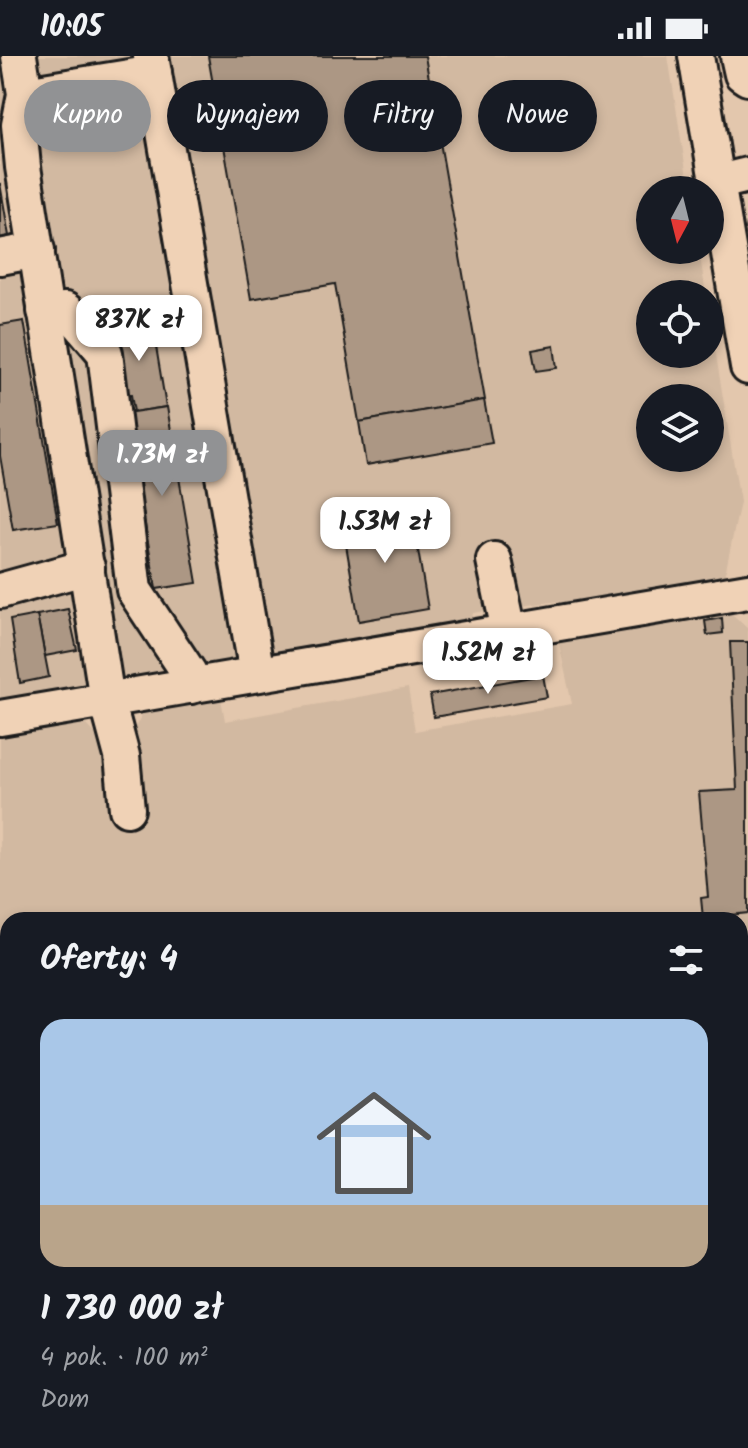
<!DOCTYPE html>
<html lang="pl">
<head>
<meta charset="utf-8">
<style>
	:root { --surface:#171b24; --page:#20242c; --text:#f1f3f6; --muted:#9ea1a6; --line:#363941; --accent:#919294 }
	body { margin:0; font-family:Kalam,sans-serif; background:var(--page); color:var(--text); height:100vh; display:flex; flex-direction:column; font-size:30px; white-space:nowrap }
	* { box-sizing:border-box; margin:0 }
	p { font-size:26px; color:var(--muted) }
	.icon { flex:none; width:44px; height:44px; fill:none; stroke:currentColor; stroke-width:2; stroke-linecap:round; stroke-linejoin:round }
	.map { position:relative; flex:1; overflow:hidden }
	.details { position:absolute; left:0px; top:856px; width:748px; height:536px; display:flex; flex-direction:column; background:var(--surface); border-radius:24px 24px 0 0; box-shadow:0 4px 12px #0003 }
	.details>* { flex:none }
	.banner { position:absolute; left:24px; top:24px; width:700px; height:72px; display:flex; gap:16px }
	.needle { width:52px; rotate:187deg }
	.controls { position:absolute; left:636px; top:120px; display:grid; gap:16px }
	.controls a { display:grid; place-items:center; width:88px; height:88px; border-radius:50%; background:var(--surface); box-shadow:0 4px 12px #0003; font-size:40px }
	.price { position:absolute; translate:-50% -68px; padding:0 18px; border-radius:16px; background:#fff; color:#222; font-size:26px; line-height:52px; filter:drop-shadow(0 2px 4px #0008) }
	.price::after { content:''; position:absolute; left:50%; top:48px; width:24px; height:18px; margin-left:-12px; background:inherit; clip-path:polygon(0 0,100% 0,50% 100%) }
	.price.on { background:var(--accent); color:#fff }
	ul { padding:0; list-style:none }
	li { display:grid; align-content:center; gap:16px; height:424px; padding:0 40px }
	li+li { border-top:2px solid var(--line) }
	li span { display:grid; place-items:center; height:248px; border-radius:24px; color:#555 }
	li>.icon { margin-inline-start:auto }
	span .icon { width:144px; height:144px; fill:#fffc; stroke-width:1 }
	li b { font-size:34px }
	h2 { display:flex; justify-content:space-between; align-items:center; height:96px; padding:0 40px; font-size:34px }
	.chip { padding:0 28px; border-radius:36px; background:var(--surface); box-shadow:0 4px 12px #0003; font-size:28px; line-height:72px }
	.chip.on { background:var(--accent); color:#fff }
	.status { display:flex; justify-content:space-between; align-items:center; height:56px; padding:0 40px; background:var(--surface); direction:ltr }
	.status svg { height:22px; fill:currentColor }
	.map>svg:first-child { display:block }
</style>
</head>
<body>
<div class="status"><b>10:05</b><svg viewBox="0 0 49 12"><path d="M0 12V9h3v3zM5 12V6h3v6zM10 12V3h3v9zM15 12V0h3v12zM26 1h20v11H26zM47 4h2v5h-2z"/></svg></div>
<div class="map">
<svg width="748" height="1392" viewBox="0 0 748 1392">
	<rect width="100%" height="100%" fill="#e3c7ad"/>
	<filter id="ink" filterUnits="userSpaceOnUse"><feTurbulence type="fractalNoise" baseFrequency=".0125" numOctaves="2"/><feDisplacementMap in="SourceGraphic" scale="16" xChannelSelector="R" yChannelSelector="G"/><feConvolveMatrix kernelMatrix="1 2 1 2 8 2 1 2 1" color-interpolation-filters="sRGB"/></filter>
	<g filter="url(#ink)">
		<g fill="#d2b9a1" fill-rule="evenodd">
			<path d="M0,0H668L689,134H650V194H699L706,238H650V298H710V262L740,446L724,523L566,551L561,545L504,552L473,557L471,568L0,646ZM650,342H710V402H650Z"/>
			<path d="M729,555L748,573V1097L740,1098V864H8V1232L0,1238V676L73,663L88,670L99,682L106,701L135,696L133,675L145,653L221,642L225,665L408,632L415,675L572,648L558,583Z"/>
			<path d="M276,1384H514L516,1392H278Z"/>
		</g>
		<g fill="#ac9784" stroke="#1c1c1c" stroke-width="2">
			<path d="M208,0H425L485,344L359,366L335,228L251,243Z"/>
			<path d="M0,127L10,186L0,188Z"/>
			<path d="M151,260L166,351L134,356L131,339L124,340L112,266Z"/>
			<path d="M24,265L58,467L13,474L0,400V269Z"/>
			<path d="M554,290L557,312L536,315L532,294Z"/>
			<path d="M484,344L492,387L366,409L359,366Z"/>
			<path d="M167,351L197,527L156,533L126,357Z"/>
			<path d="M411,453L428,553L359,565L342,465Z"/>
			<path d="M68,553L77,594L45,600L37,559Z"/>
			<path d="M37,559L49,621L20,627L10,564Z"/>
			<path d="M722,562L723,577L707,579L705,565Z"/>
			<path d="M730,586H748V857L703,862L701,842L708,841L699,736L737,734Z"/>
			<path d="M543,619L547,641L434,661L430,639Z"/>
		</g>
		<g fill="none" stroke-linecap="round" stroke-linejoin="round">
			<defs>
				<g id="minor">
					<path d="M19,0L25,38L19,69L23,111L107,644L122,700L127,753"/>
					<path d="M151,0L257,618"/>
					<path d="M696,0L748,311"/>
					<path d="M738,0L742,18L748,22"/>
					<path d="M25,38L154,17"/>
					<path d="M719,126L748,119"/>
					<path d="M0,201L37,194"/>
					<path d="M45,255L65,254L76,263L105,297L134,534L189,617L191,630"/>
					<path d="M494,504L509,575"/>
					<path d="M0,535L87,511"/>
					<path d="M0,662L748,535"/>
				</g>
			</defs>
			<use href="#minor" stroke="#1c1c1c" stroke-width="40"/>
			<use href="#minor" stroke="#f0d2b6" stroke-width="34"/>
		</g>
	</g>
</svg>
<div class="controls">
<a><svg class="needle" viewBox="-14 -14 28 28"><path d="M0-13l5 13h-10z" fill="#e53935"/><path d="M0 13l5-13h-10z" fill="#9ea1a6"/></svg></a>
<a><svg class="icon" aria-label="locate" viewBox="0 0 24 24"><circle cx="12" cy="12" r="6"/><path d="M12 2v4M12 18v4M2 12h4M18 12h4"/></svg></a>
<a><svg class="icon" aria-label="layers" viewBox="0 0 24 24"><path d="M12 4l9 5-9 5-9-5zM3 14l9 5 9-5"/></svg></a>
</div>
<b class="price" style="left:139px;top:307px">837K zł</b>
<b class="price on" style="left:162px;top:442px">1.73M zł</b>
<b class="price" style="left:385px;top:509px">1.53M zł</b>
<b class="price" style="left:488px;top:640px">1.52M zł</b>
<div class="banner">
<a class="chip on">Kupno</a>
<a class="chip">Wynajem</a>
<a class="chip">Filtry</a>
<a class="chip">Nowe</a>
</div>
<section class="details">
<h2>Oferty: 4<svg class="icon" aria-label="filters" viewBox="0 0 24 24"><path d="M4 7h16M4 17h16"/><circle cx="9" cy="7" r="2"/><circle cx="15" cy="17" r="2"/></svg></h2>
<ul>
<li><span style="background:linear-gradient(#a9c7e8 75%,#b9a48a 0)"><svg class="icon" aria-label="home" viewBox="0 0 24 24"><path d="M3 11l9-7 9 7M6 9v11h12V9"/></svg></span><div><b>1 730 000 zł</b><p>4 pok. · 100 m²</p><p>Dom</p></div></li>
</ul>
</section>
</div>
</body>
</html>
